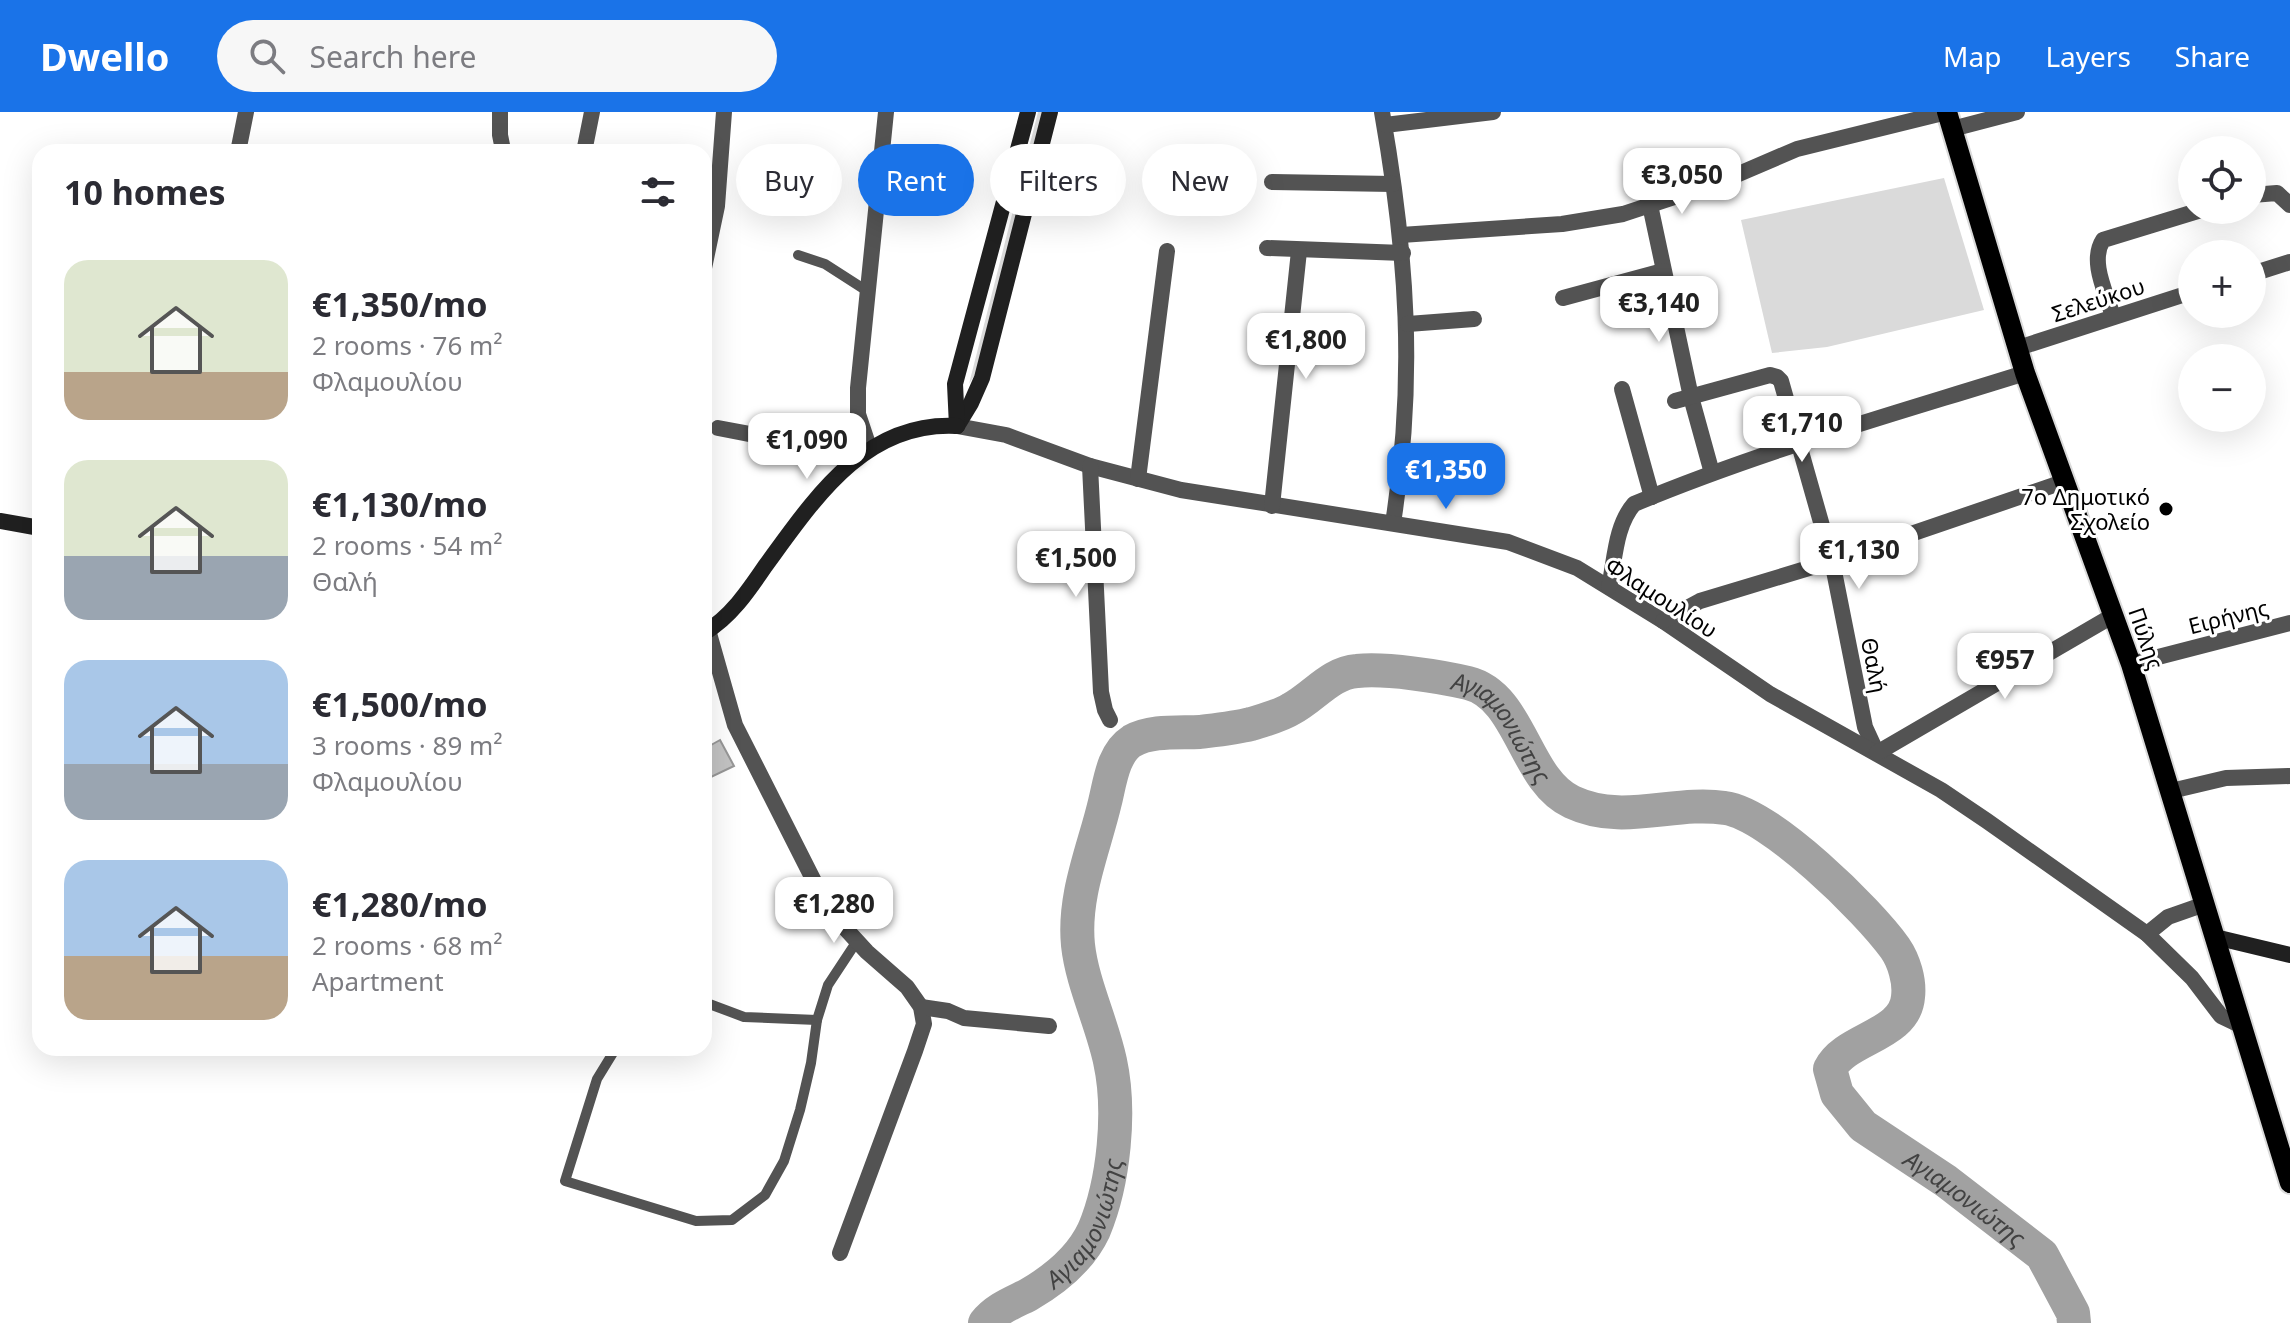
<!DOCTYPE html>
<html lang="en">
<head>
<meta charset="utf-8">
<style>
	:root { --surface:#fff; --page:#f7f7f7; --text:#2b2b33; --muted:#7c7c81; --accent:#1a73e8 }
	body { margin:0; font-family:"Noto Sans",sans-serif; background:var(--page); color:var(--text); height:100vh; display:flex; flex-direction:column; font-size:30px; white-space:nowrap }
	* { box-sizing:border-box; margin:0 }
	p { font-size:26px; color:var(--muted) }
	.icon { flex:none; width:44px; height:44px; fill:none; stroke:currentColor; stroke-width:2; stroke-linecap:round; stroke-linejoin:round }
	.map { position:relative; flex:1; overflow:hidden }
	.panel { position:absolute; left:32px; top:32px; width:680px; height:912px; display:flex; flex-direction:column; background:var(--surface); border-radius:24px; box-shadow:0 8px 32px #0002 }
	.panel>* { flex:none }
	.hud { position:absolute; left:736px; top:32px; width:760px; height:72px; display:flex; gap:16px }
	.tools { position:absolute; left:2178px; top:24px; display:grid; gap:16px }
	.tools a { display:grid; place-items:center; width:88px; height:88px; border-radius:50%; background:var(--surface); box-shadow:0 8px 32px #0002; font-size:40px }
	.price { position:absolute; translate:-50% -68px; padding:0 18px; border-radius:16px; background:#fff; color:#222; font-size:26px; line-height:52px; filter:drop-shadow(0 2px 4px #0008) }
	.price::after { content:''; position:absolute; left:50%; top:48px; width:24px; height:18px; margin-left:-12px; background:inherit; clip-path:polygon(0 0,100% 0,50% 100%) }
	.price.current { background:var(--accent); color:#fff }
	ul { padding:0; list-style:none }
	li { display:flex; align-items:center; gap:24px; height:200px; padding:0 32px }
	li span { display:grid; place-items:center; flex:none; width:224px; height:160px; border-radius:24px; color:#555 }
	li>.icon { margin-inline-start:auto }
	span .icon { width:96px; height:96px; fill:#fffc; stroke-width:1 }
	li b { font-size:34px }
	h2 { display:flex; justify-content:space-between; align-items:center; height:96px; padding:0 32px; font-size:34px }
	.tag { padding:0 28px; border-radius:36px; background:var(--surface); box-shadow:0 8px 32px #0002; font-size:28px; line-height:72px }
	.tag.current { background:var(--accent); color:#fff }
	header { display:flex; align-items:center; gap:48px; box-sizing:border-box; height:112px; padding:0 40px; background:var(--accent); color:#fff }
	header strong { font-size:38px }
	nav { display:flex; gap:44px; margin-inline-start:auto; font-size:28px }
	.search { width:560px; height:72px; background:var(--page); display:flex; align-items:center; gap:20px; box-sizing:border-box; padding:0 28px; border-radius:44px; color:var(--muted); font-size:30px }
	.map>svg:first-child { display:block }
</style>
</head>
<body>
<header>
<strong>Dwello</strong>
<div class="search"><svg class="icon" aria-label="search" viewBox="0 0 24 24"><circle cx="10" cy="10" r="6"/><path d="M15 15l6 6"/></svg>Search here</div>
<nav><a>Map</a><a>Layers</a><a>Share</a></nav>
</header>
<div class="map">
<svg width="2290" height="1211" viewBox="0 0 2290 1211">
	<rect width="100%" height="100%" fill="#fff"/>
	<g fill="#dadada">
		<path d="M1038,0H1043L977,259L969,272Z"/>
		<path d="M1944,66L1984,198L1827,235L1772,241L1741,108Z"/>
	</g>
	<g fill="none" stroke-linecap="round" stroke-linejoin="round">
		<path stroke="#a1a1a1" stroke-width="34" id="s1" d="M985,1211C996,1197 1012,1191 1028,1183C1054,1168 1081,1146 1094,1118C1114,1070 1121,999 1110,949C1102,911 1082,871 1078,833C1073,783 1094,737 1105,690C1110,670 1113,641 1132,629C1152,618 1178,621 1200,620C1216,618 1235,616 1251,612C1264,608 1280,604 1291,597C1314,585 1330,561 1357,559C1386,556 1439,564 1468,571C1521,584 1524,668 1572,690C1623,714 1674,688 1725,696C1770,702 1868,798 1895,836C1904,849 1910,869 1908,885C1905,924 1845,926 1830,957L1837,982L1863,1014L1946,1069L2042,1143L2073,1201L2074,1211"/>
	</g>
	<path fill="#c3c3c3" stroke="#979797" stroke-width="2" d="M720,628L734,654L709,666L704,657V637Z"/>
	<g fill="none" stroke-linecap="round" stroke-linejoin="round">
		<defs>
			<path id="primary" d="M1947,0L2025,261L2131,552L2290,1071"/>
		</defs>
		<use href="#primary" stroke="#dbdbdb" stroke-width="24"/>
		<g stroke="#535353" stroke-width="10">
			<path d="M798,143L825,152L867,179"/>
			<path d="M704,890L744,905L817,908"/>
			<path d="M616,936L597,967L565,1069L696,1109L732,1108L765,1083L784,1049L800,998L811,951L817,908L828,873L857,829"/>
		</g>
		<g stroke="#535353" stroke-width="16">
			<path d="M500,0V23L503,38"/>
			<path d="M1382,0C1407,142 1416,267 1393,411"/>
			<path d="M1385,13L1493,0"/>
			<path d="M1952,17L2017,0"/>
			<path d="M238,40L246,0"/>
			<path d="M584,40L592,0"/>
			<path d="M1272,70L1393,72"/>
			<path d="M2252,83L2277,81L2290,93"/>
			<path d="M1650,93L1691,285L1712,361"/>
			<path d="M1401,123L1562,112L1623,102L1720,70L1797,37L1947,0"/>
			<path d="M1267,136L1403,141"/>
			<path d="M704,156L717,94L724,0"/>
			<path d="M2252,162L2290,150"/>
			<path d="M1563,186L1663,159"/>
			<path d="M2113,205C2107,182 2089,150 2103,128L2201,98"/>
			<path d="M1408,212L1474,207"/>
			<path d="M2018,236L2192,180"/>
			<path d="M1622,277L1652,385"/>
			<path d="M1675,289L1770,263L1777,265L1781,269L1832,449L1865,615L1877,641"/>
			<path d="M957,314L1006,323L1090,354L1181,378L1508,430L1577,456L1663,509L1770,582L1941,678L1987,709L2147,822L2192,866L2221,904L2242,914"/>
			<path d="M718,316L839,339L858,345"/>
			<path d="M869,335L858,302V276L886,0"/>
			<path d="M1090,354L1101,580L1105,598L1110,608"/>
			<path d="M1138,367L1167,139"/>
			<path d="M1272,394L1299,139"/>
			<path d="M1609,475C1615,448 1615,414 1634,392C1761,339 1894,302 2025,261"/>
			<path d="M1663,509L1700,489L1832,449L2063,370"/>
			<path d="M708,518L735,613L816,773L844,815L867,840L907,875L921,895L924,912L915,939L840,1141"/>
			<path d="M2131,552L2290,511"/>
			<path d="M1877,641L2114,503"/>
			<path d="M2171,679L2226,666L2290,664"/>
			<path d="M2147,822L2168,805L2205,792"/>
			<path d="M921,895L948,899L964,906L1049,914"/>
		</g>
		<g stroke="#202020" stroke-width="16">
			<path d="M957,314L971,291L982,266L1050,0"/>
			<path d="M957,314L955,272L1028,0"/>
			<path d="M0,409L40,416"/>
			<path d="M704,521C731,505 749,478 766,453C815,386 865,309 957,314"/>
			<path d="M2215,825L2290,843"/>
		</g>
		<use href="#primary" stroke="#000" stroke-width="20"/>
	</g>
	<circle fill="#000" stroke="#fff" stroke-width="3" cx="2166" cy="397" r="8"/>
	<g text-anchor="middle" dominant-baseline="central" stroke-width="6" stroke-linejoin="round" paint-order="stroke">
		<g font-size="22" fill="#000" stroke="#fff">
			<text transform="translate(2098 187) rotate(-18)">Σελεύκου</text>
			<text transform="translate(1662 485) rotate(33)">Φλαμουλίου</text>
			<text transform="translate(2228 504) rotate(-14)">Ειρήνης</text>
			<text transform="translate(2147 526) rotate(71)">Πύλης</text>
			<text transform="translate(1875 553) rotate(79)">Θαλή</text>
		</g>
		<g font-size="22" fill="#000" stroke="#fff" text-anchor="end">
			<text x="2150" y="384">7ο Δημοτικό<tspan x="2150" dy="25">Σχολείο</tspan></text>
		</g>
		<g font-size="24" font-style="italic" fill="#424242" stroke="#fff">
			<text stroke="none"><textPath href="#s1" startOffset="1062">Αγιαμονιώτης</textPath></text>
			<text stroke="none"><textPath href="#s1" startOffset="1900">Αγιαμονιώτης</textPath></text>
			<text stroke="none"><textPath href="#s1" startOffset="148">Αγιαμονιώτης</textPath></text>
		</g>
	</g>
</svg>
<div class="tools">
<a><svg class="icon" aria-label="locate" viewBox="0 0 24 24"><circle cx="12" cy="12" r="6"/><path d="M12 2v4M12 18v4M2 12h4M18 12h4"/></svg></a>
<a>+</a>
<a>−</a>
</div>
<b class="price" style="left:1682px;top:104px">€3,050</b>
<b class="price" style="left:1659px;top:232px">€3,140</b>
<b class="price" style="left:1306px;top:269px">€1,800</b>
<b class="price" style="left:1802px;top:352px">€1,710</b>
<b class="price" style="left:807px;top:369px">€1,090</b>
<b class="price current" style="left:1446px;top:399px">€1,350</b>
<b class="price" style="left:1859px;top:479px">€1,130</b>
<b class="price" style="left:1076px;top:487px">€1,500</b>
<b class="price" style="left:2005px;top:589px">€957</b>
<b class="price" style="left:834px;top:833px">€1,280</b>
<div class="hud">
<a class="tag">Buy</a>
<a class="tag current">Rent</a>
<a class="tag">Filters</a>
<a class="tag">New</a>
</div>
<section class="panel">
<h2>10 homes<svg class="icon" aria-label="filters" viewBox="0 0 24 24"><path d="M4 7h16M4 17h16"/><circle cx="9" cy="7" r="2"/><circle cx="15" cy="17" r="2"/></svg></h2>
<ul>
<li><span style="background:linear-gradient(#dfe7d0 70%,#b9a48a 0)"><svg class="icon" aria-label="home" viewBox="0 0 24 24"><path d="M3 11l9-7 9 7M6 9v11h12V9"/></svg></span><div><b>€1,350/mo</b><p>2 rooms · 76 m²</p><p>Φλαμουλίου</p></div></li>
<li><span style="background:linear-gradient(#dfe7d0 60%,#9aa5b1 0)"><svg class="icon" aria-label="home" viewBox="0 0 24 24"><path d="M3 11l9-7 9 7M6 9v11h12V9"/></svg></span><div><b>€1,130/mo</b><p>2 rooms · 54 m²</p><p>Θαλή</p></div></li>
<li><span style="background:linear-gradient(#a9c7e8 65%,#9aa5b1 0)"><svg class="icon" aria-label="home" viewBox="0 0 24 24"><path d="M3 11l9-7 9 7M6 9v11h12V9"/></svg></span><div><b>€1,500/mo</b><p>3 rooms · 89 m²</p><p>Φλαμουλίου</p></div></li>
<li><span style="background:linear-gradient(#a9c7e8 60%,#b9a48a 0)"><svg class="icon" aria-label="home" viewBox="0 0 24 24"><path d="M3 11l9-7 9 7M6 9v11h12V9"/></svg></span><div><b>€1,280/mo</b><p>2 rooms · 68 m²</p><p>Apartment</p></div></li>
</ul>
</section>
</div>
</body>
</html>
